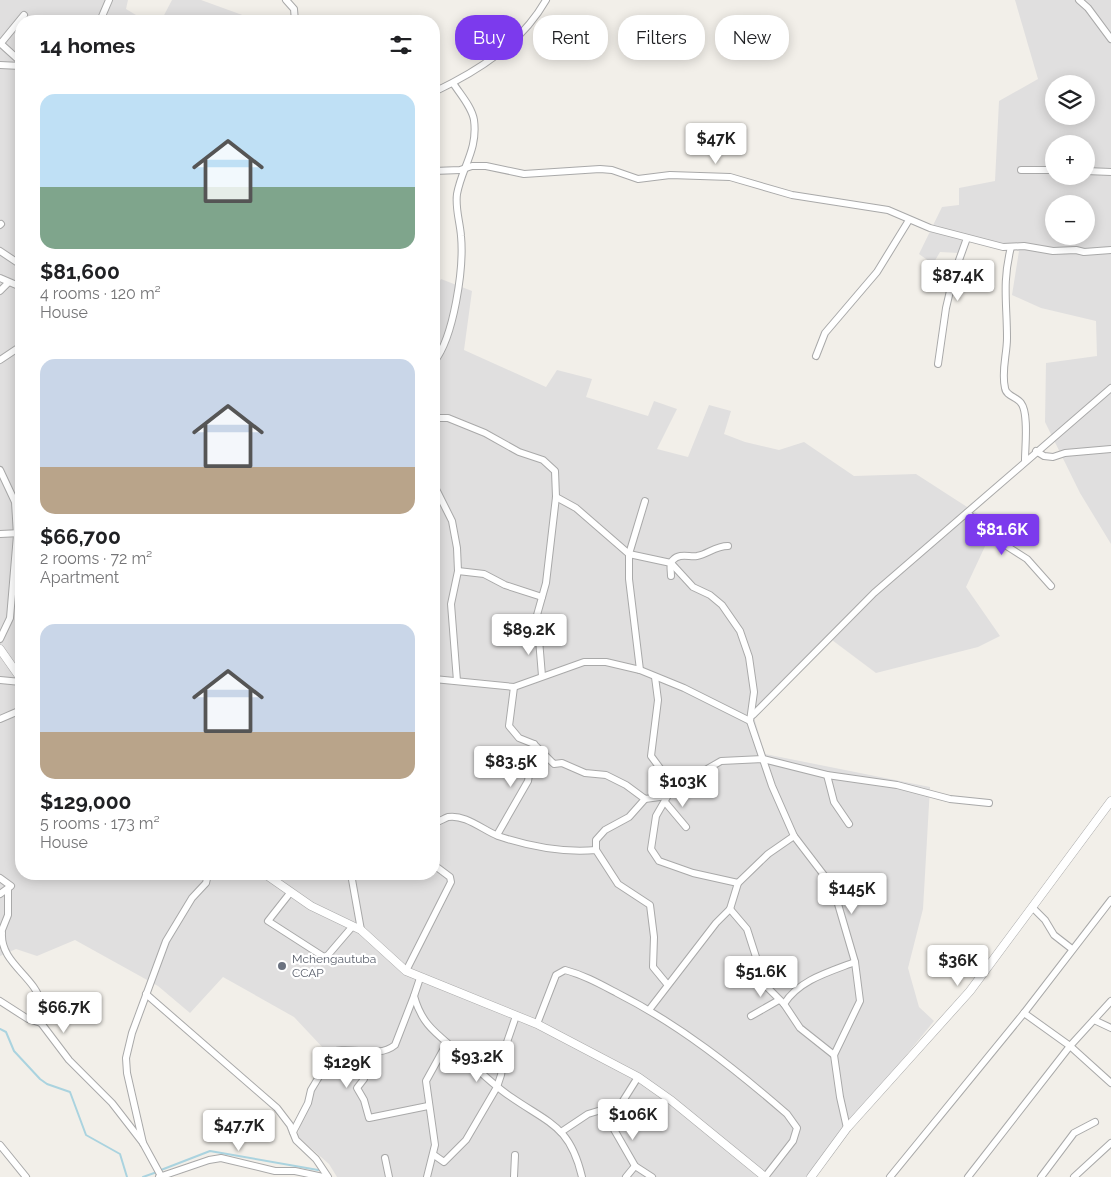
<!DOCTYPE html>
<html lang="en">
<head>
<meta charset="utf-8">
<style>
	:root { --surface:#fff; --page:#f2f2f2; --text:#202124; --muted:#757577; --accent:#7c3aed }
	body { margin:0; font-family:Raleway,sans-serif; background:var(--page); color:var(--text); height:100vh; display:flex; flex-direction:column; font-size:19px; white-space:nowrap }
	* { box-sizing:border-box; margin:0 }
	p { font-size:16px; color:var(--muted) }
	.icon { flex:none; width:28px; height:28px; fill:none; stroke:currentColor; stroke-width:2; stroke-linecap:round; stroke-linejoin:round }
	.map { position:relative; flex:1; overflow:hidden }
	.details { position:absolute; left:15px; top:15px; width:425px; height:865px; display:flex; flex-direction:column; background:var(--surface); border-radius:20px; box-shadow:0 2px 12px #0003 }
	.details>* { flex:none }
	.guide { position:absolute; left:455px; top:15px; width:475px; height:45px; display:flex; gap:10px }
	.tools { position:absolute; left:1045px; top:75px; display:grid; gap:10px }
	.tools a { display:grid; place-items:center; width:50px; height:50px; border-radius:50%; background:var(--surface); box-shadow:0 2px 12px #0003; font-size:25px }
	.price { position:absolute; translate:-50% -42px; padding:0 11px; border-radius:5px; background:#fff; color:#222; font-size:16px; line-height:32px; filter:drop-shadow(0 1px 2px #0008) }
	.price::after { content:''; position:absolute; left:50%; top:30px; width:15px; height:11px; margin-left:-8px; background:inherit; clip-path:polygon(0 0,100% 0,50% 100%) }
	.price.selected { background:var(--accent); color:#fff }
	ul { padding:0; list-style:none }
	li { display:grid; align-content:center; gap:10px; height:265px; padding:0 25px }
	li span { display:grid; place-items:center; height:155px; border-radius:15px; color:#555 }
	li>.icon { margin-inline-start:auto }
	span .icon { width:90px; height:90px; fill:#fffc; stroke-width:1 }
	li b { font-size:21px }
	h2 { display:flex; justify-content:space-between; align-items:center; height:60px; padding:0 25px; font-size:21px }
	.pill { padding:0 18px; border-radius:20px; background:var(--surface); box-shadow:0 2px 12px #0003; font-size:18px; line-height:45px }
	.pill.selected { background:var(--accent); color:#fff }
	.map>svg:first-child { display:block }
</style>
</head>
<body>
<div class="map">
<svg width="1111" height="1177" viewBox="0 0 1111 1177">
	<rect width="100%" height="100%" fill="#f2efe9"/>
	<g fill="#e0dfdf" fill-rule="evenodd">
		<path d="M0,0H128L126,9L146,21H21V874H434V291L441,279L472,291L464,350L546,387L557,370L592,379L586,397L648,416L654,401L677,409L657,449L688,457L709,405L731,411L724,434L745,442L779,450L804,442L854,476L916,474L995,525L966,587L1000,636L978,647L876,673L832,640L753,714L765,754L930,787L923,909L908,968L919,1007L934,1021L807,1177H337L329,1164L297,1136L325,1050L294,1017L223,977L190,1013L158,986L75,940L37,956L16,949L0,956Z"/>
		<path d="M172,0H201L245,16L244,21H161Z"/>
		<path d="M1015,0H1111V544L1080,493L1045,422L1046,363L1097,356L1096,321L1041,308L1012,295L1019,251L964,238L959,253L940,252L933,264L919,254L942,207L959,205V188L995,181L999,101L1038,79ZM1054,84H1086V116H1054ZM1054,144H1086V176H1054ZM1054,204H1086V236H1054Z"/>
	</g>
	<g fill="none" stroke-linecap="round" stroke-linejoin="round">
		<g stroke="#aad3df" stroke-width="2">
			<path d="M0,1029L6,1032L14,1051L40,1079L47,1084L70,1092L86,1135L120,1154L127,1177"/>
			<path d="M161,1170L210,1151L318,1170"/>
			<path d="M143,1177L157,1172"/>
		</g>
		<defs>
			<g id="minor">
				<path d="M286,0L294,9L295,21"/>
				<path d="M1079,0L1088,8L1111,39"/>
				<path d="M100,21L109,0"/>
				<path d="M0,43L21,62"/>
				<path d="M1,43L24,15"/>
				<path d="M0,65L21,66"/>
				<path d="M434,92C478,71 521,44 546,0"/>
				<path d="M1021,170H1054"/>
				<path d="M434,171L460,170L472,166H486L524,174L600,169L612,170L638,179L670,175L730,177L792,195L888,210L930,228L1003,247L1024,246L1053,251L1076,250L1084,252L1111,250"/>
				<path d="M1086,171L1111,172"/>
				<path d="M0,225L1,224"/>
				<path d="M1011,247C1002,283 1007,303 1007,338C1007,355 1001,371 1005,388C1006,396 1017,397 1021,403C1029,413 1025,447 1025,460"/>
				<path d="M0,251L21,265"/>
				<path d="M0,278L21,287"/>
				<path d="M0,291L8,283"/>
				<path d="M816,356L825,333L877,272L909,220"/>
				<path d="M0,360L21,346"/>
				<path d="M434,362C454,337 464,268 461,236C460,222 455,208 457,194C462,167 478,150 474,120C472,107 460,94 453,83"/>
				<path d="M938,364L946,308L954,274L967,238"/>
				<path d="M434,418H448L485,433L519,452L543,460L555,471L556,497L546,583L537,615L542,676"/>
				<path d="M1036,451L1044,456L1053,457L1065,453L1111,449"/>
				<path d="M0,470L15,502L17,535L10,618L0,639"/>
				<path d="M436,489L452,521L457,548L458,571L451,604L457,681"/>
				<path d="M556,497L576,508L629,554L671,563L693,587L710,595L722,605L740,631L749,657L754,692L750,721L753,730L772,786L794,836L833,887L855,962L860,1001L834,1055L840,1097L847,1128"/>
				<path d="M967,513L1005,545L1027,559L1051,586"/>
				<path d="M0,534L21,533"/>
				<path d="M458,571L484,574L505,585L542,597"/>
				<path d="M671,576C671,571 669,563 673,560C679,553 689,557 697,556C708,554 715,546 728,546"/>
				<path d="M640,670L629,579V554L645,501"/>
				<path d="M655,677L658,700L651,756L668,779L671,790"/>
				<path d="M434,679L514,687L584,662H606L640,670L684,688L750,721"/>
				<path d="M0,680L21,682"/>
				<path d="M514,687L509,726L519,738L534,744L554,764L562,763L585,773L606,775L626,785L645,799L667,796"/>
				<path d="M753,715L874,593L1111,388"/>
				<path d="M0,719L21,710"/>
				<path d="M827,775L834,802L849,824"/>
				<path d="M665,802L686,827"/>
				<path d="M434,823C439,822 443,819 448,817C465,814 483,830 498,836C531,847 562,853 596,850L618,884L650,905L654,937L653,967L667,984"/>
				<path d="M497,835L528,781L534,744"/>
				<path d="M596,850V840L605,830L629,817L645,799"/>
				<path d="M351,874L361,930"/>
				<path d="M0,878L11,886L0,894"/>
				<path d="M738,883L693,873L659,861L651,849L656,816L671,790L721,761L763,759L827,775L897,785L950,799L989,803"/>
				<path d="M290,893L268,921L324,957L328,955L352,927"/>
				<path d="M1033,908L1045,920L1054,935L1072,949"/>
				<path d="M730,909L747,929L756,957L759,979L784,1004L800,1028L834,1055"/>
				<path d="M2,933C0,963 35,976 41,1003C43,1010 42,1017 41,1023"/>
				<path d="M0,935L8,915V889"/>
				<path d="M406,971L451,882L450,877L434,865"/>
				<path d="M420,978L414,996C422,1025 436,1033 458,1052C476,1067 491,1084 511,1097C550,1124 570,1126 582,1177"/>
				<path d="M146,994L277,1108L290,1125L296,1140L316,1159L328,1177"/>
				<path d="M0,1001L28,1019L41,1023L69,1060L112,1103L143,1143L161,1176"/>
				<path d="M784,1004C799,980 829,972 855,962"/>
				<path d="M649,1010L716,923L730,909L738,883L768,854L794,836"/>
				<path d="M1024,1013L1070,1046L1111,1083"/>
				<path d="M751,1016L779,1000"/>
				<path d="M1094,1020L1111,1028"/>
				<path d="M537,1024L556,975L565,970C584,975 600,984 617,993C680,1025 734,1068 787,1114L797,1128L793,1141L765,1177"/>
				<path d="M362,1052L364,1079L357,1088L364,1100L369,1118L428,1106"/>
				<path d="M621,1104L612,1118V1126L635,1166L652,1177"/>
				<path d="M293,1132L308,1103L311,1090L323,1070L328,1055C344,1042 376,1061 395,1045L414,996"/>
				<path d="M561,1132L588,1114L621,1104L638,1077"/>
				<path d="M143,1143L127,1073L126,1058L132,1033L166,941L192,898L206,883L208,874"/>
				<path d="M0,1145L26,1177"/>
				<path d="M434,1155L444,1162L466,1140L497,1087L501,1075L506,1045L516,1016"/>
				<path d="M385,1158L389,1177"/>
				<path d="M159,1177L209,1160L221,1158L275,1171H295L323,1177"/>
				<path d="M427,1177L435,1145L426,1081L447,1043"/>
				<path d="M514,1177L515,1155"/>
				<path d="M626,1177L635,1166"/>
				<path d="M890,1177L1024,1013L1111,900"/>
				<path d="M968,1177L1070,1046L1111,1001"/>
				<path d="M1041,1177L1074,1133L1095,1122"/>
				<path d="M1074,1177L1111,1143"/>
			</g>
			<g id="tertiary">
				<path d="M0,649L21,679"/>
				<path d="M265,874L311,906L361,930L406,971L537,1024L638,1077L672,1101L765,1177"/>
				<path d="M811,1177L847,1128L970,991L1111,801"/>
			</g>
		</defs>
		<use href="#minor" stroke="#a9a9a9" stroke-width="8"/>
		<use href="#tertiary" stroke="#a9a9a9" stroke-width="9"/>
		<use href="#minor" stroke="#fff" stroke-width="6"/>
		<use href="#tertiary" stroke="#fff" stroke-width="8"/>
	</g>
	<circle fill="#6b7280" stroke="#fff" stroke-width="2" cx="282" cy="966" r="5"/>
	<g text-anchor="middle" dominant-baseline="central" stroke-width="4.5" stroke-linejoin="round" paint-order="stroke">
		<g font-size="12" fill="#5b616d" stroke="#fff" text-anchor="start">
			<text x="292" y="959">Mchengautuba<tspan x="292" dy="14">CCAP</tspan></text>
		</g>
	</g>
</svg>
<div class="tools">
<a><svg class="icon" aria-label="layers" viewBox="0 0 24 24"><path d="M12 4l9 5-9 5-9-5zM3 14l9 5 9-5"/></svg></a>
<a>+</a>
<a>−</a>
</div>
<b class="price" style="left:716px;top:165px">$47K</b>
<b class="price" style="left:958px;top:302px">$87.4K</b>
<b class="price selected" style="left:1002px;top:556px">$81.6K</b>
<b class="price" style="left:529px;top:656px">$89.2K</b>
<b class="price" style="left:511px;top:788px">$83.5K</b>
<b class="price" style="left:683px;top:808px">$103K</b>
<b class="price" style="left:852px;top:915px">$145K</b>
<b class="price" style="left:958px;top:987px">$36K</b>
<b class="price" style="left:761px;top:998px">$51.6K</b>
<b class="price" style="left:64px;top:1034px">$66.7K</b>
<b class="price" style="left:477px;top:1083px">$93.2K</b>
<b class="price" style="left:347px;top:1089px">$129K</b>
<b class="price" style="left:633px;top:1141px">$106K</b>
<b class="price" style="left:239px;top:1152px">$47.7K</b>
<div class="guide">
<a class="pill selected">Buy</a>
<a class="pill">Rent</a>
<a class="pill">Filters</a>
<a class="pill">New</a>
</div>
<section class="details">
<h2>14 homes<svg class="icon" aria-label="filters" viewBox="0 0 24 24"><path d="M4 7h16M4 17h16"/><circle cx="9" cy="7" r="2"/><circle cx="15" cy="17" r="2"/></svg></h2>
<ul>
<li><span style="background:linear-gradient(#bfe0f5 60%,#7fa58c 0)"><svg class="icon" aria-label="home" viewBox="0 0 24 24"><path d="M3 11l9-7 9 7M6 9v11h12V9"/></svg></span><div><b>$81,600</b><p>4 rooms · 120 m²</p><p>House</p></div></li>
<li><span style="background:linear-gradient(#c9d6e8 70%,#b9a48a 0)"><svg class="icon" aria-label="home" viewBox="0 0 24 24"><path d="M3 11l9-7 9 7M6 9v11h12V9"/></svg></span><div><b>$66,700</b><p>2 rooms · 72 m²</p><p>Apartment</p></div></li>
<li><span style="background:linear-gradient(#c9d6e8 70%,#b9a48a 0)"><svg class="icon" aria-label="home" viewBox="0 0 24 24"><path d="M3 11l9-7 9 7M6 9v11h12V9"/></svg></span><div><b>$129,000</b><p>5 rooms · 173 m²</p><p>House</p></div></li>
</ul>
</section>
</div>
</body>
</html>
